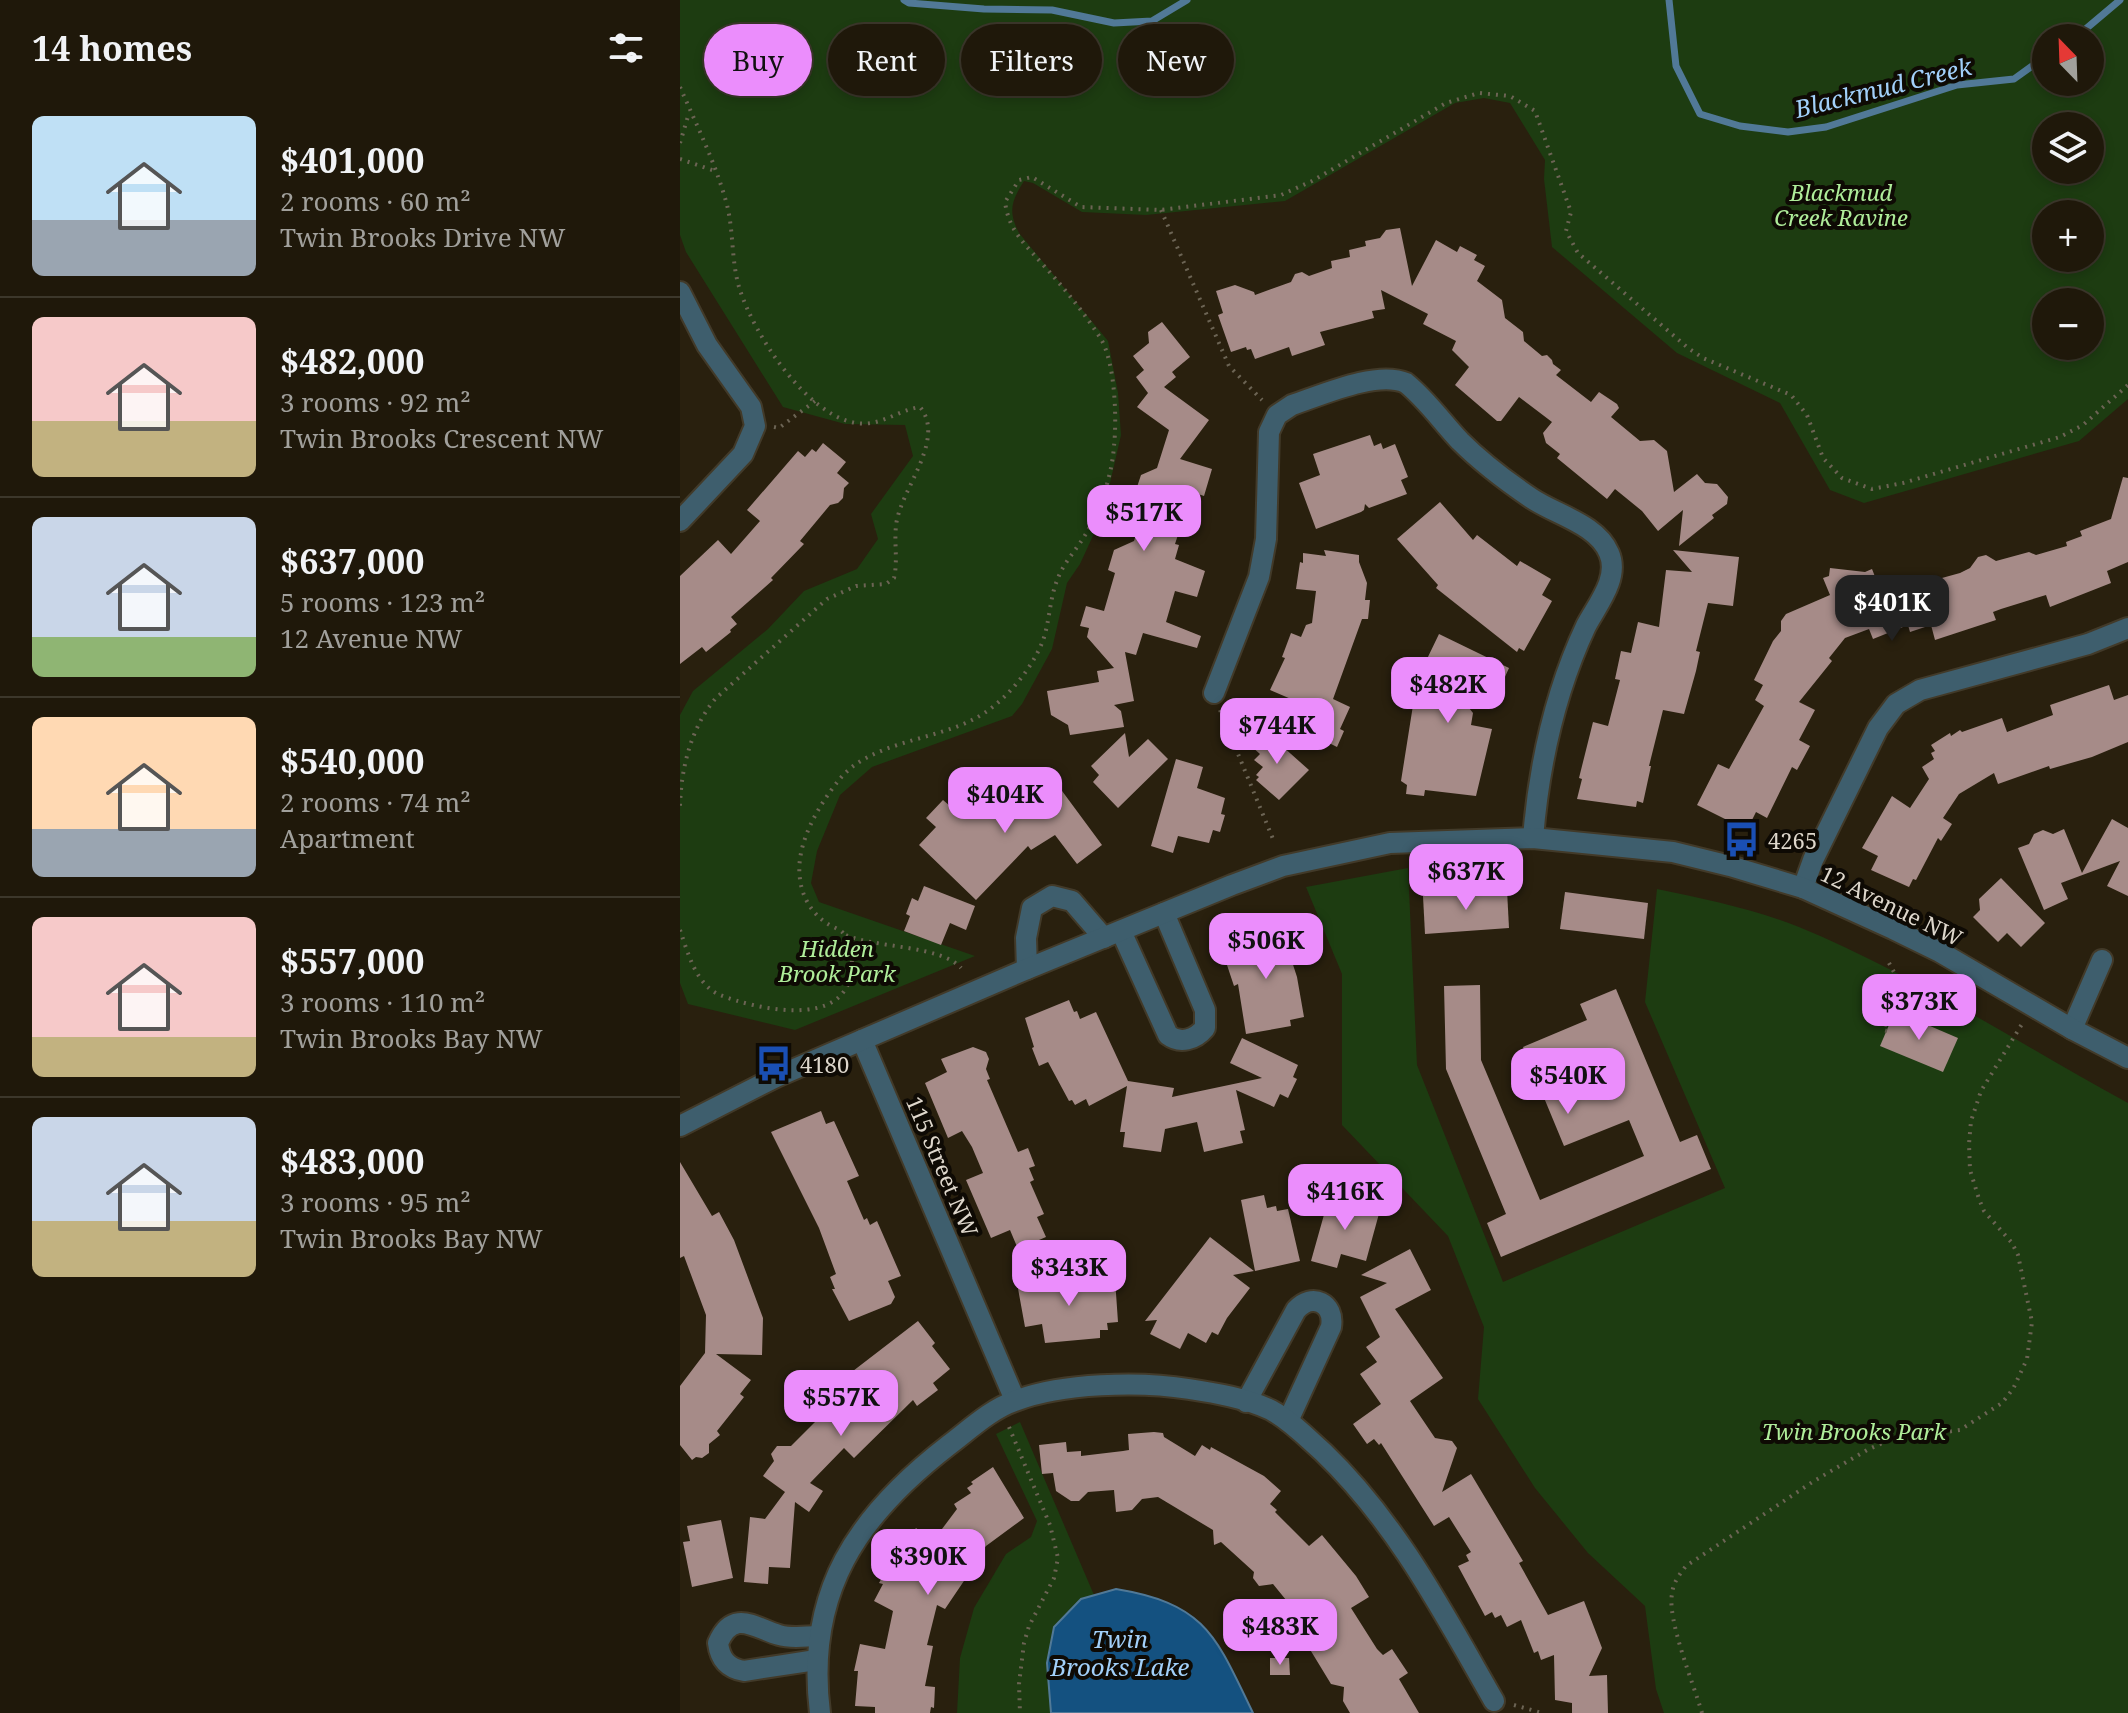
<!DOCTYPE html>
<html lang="en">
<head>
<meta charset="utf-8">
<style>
	:root { --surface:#1f180a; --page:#2c2518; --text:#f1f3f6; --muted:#a1a09c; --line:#3c372b; --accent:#eb8dfc }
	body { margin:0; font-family:"Noto Serif",serif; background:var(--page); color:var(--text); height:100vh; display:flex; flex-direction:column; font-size:30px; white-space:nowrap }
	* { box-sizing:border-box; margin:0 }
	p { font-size:26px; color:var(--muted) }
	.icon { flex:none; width:44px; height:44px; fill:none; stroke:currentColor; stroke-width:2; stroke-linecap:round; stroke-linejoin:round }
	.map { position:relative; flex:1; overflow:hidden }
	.sheet { display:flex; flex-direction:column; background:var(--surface); width:680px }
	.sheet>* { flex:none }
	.banner { position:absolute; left:24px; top:24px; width:760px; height:72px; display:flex; gap:16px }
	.needle { width:52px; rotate:337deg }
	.tools { position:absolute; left:1352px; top:24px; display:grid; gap:16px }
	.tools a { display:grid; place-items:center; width:72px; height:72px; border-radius:50%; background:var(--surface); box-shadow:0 4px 12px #0003,0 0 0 2px var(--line); font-size:40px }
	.price { position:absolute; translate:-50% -68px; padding:0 18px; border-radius:16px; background:var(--accent); color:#111; font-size:26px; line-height:52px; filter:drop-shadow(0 2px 4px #0008) }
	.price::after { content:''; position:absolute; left:50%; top:48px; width:24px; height:18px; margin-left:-12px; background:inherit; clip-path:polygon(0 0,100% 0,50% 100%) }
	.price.active { background:#222; color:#fff }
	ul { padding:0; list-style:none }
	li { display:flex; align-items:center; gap:24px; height:200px; padding:0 32px }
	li+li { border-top:2px solid var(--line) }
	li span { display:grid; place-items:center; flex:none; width:224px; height:160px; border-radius:12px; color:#555 }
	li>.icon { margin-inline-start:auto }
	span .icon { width:96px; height:96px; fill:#fffc; stroke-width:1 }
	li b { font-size:34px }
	h2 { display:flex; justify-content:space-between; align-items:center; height:96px; padding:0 32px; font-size:34px }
	.tag { padding:0 28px; border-radius:36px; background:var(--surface); box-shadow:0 4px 12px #0003,0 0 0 2px var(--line); font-size:28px; line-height:72px }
	.tag.active { background:var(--accent); color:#111 }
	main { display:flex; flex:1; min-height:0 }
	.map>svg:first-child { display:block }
</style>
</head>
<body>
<main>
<section class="sheet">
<h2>14 homes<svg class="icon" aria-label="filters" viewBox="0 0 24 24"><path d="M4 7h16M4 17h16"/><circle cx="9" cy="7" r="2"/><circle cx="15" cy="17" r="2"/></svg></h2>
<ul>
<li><span style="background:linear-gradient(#bfe0f5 65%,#9aa5b1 0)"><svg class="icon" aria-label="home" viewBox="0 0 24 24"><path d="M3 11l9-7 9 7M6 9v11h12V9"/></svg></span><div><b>$401,000</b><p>2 rooms · 60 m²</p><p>Twin Brooks Drive NW</p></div></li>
<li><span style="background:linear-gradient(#f6c9c9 65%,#c2b280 0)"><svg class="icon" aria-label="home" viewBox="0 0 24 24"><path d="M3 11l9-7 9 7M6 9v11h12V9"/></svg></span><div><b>$482,000</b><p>3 rooms · 92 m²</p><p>Twin Brooks Crescent NW</p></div></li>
<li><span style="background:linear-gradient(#c9d6e8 75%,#8fb573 0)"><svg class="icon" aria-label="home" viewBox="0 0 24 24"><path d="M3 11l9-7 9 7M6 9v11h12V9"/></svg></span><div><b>$637,000</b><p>5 rooms · 123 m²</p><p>12 Avenue NW</p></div></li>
<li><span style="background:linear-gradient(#ffd9b3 70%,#9aa5b1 0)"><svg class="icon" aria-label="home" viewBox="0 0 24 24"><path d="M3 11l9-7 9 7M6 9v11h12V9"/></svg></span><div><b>$540,000</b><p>2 rooms · 74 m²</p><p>Apartment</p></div></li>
<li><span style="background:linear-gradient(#f6c9c9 75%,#c2b280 0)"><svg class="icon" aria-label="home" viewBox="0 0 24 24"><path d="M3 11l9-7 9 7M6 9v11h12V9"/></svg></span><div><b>$557,000</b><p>3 rooms · 110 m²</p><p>Twin Brooks Bay NW</p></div></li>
<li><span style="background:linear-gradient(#c9d6e8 65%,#c2b280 0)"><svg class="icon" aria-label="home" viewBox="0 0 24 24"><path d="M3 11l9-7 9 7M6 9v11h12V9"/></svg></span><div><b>$483,000</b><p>3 rooms · 95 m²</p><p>Twin Brooks Bay NW</p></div></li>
</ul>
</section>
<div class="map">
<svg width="1448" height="1713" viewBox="0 0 1448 1713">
	<rect width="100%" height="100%" fill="#29200e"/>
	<g fill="#1d3c11" fill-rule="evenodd">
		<path d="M0,0H1448V399L1399,441L1184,503L1150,490L1100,403L997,353L872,247L864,179L865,160L830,103L804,98L775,103L605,201L466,215L402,212L353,183L344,181C331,202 328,211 339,233L428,341L438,393L441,435L423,514L400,564L387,583L372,649L342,704L332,716L192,767L160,795L137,851L131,883L139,902L295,956L115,1030L8,1004L0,983V715L13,691L88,629L124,591L177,569L198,539L191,514L233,456L225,425L165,424L103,407L6,252L0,235ZM1366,38H1410V82H1366ZM1366,126H1410V170H1366ZM1366,214H1410V258H1366ZM1366,302H1410V346H1366Z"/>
		<path d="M728,868L737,1065L823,1282L1045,1188L965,1002L977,889C1025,899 1074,909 1119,927C1233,974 1340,1044 1448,1103V1713H984L976,1689L965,1606L908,1553L855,1488L798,1399L804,1327L768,1236L662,1125V974L626,887Z"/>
		<path d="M340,1422L414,1595L401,1599L367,1663L371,1713H277L280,1658L294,1608L326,1554L351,1537L357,1521L316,1434Z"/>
	</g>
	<path fill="#145180" stroke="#517997" stroke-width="2" d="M436,1589C527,1604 536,1637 573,1713H371L367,1663L374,1627L401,1599Z"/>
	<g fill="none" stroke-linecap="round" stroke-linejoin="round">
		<g stroke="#517997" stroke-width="7">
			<path d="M224,0L229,3L304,9L372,10L434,23L472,21L507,0"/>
			<path d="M989,0L996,66L1020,114L1060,126L1108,132L1146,127L1277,85L1334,79L1366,56"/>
			<path d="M1395,38L1440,0"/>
		</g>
	</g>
	<g fill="#a68b88">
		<path d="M720,228L732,286L756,240L777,252L780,246L797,255L794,260L805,266L797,281L822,300L825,318L843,332L844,341L862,356L867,355L872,360L873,364L881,370L876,375L911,402L919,392L937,404L939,408L931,417L960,441L974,440L987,451L994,492L1017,474L1025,483L1037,484L1048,497L1047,504L1032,515L1034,518L999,546L1003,510L978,531L962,511L935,489L927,499L877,458L880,454L866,443L863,433L872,422L839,397L821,421H817L775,385L789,367L772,350L776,341L743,324L748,314L701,290L705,309L692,311L694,318L640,332L645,345L612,356L609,347L575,359L571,349L567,350L566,347L551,352L538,315L543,313L536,291L555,285L574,292L575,295L611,282L615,274L622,272L629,276L652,268L651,261L670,257L669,250L686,246L685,241L700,238L706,230Z"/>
		<path d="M482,322L510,357L492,372L496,377L484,387L529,420L500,459L532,469L524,496L512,492L495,544L499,545L495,559L525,571L517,597L495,591L486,622L521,636L517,648L463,633L456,655L445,652L454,701L434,705L441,711L444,727L390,735L388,725L371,715L367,691L419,682L417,671L434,668L407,637L409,628L400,626L406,606L424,611L435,573L428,570L434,550L454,541L464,508L456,490L461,475L477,468L489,430L457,407L468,393L456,377L464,370L453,356L469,343L468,332Z"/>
		<path d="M690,435L694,446L701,443L703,449L715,444L728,477L721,480L727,494L689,508L685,504L684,510L681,512L636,529L619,483L640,475L633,454Z"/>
		<path d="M143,443L166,462L157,473L169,483L164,488L163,498L158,503L150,505L120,541L124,544L91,578L93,580L51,617L57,624L50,630L51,632L26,652L22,647L0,664V576L38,540L51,554L80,521L67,510L118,451L125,457L132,449L136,452Z"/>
		<path d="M1443,477L1448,478V562L1427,571L1431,583L1370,607L1366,595L1321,609L1313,612L1316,620L1255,640L1251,625L1230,632L1228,625L1193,639L1189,629L1165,638L1149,658L1152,661L1119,702L1135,710L1119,740L1130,746L1117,770L1112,767L1087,818L1076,812L1067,830L1017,805L1038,764L1049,769L1084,706L1075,700L1083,685L1074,680L1093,641L1101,631V621L1106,614L1150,595L1143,578L1149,576L1150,568L1185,572L1192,569L1207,607L1227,580L1240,576L1251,581L1280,573L1290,568L1298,557L1306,555L1316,561L1349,552L1356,555L1387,546L1386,542L1402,536L1400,531L1431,519Z"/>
		<path d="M760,502L793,540L797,535L837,566L840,561L871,579L862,595L872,601L844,651L839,648L837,652L756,588L758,585L717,539Z"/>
		<path d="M644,550L679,555V562L687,583L685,600H690L688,619H682L653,699L670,707L660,729L664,731L657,747L647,742L646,745L592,721L611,699L590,690L605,658L602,657L611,633L621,637L626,625L632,623L636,591L616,589L620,562L623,563V553L646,556Z"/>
		<path d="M993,550L1059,557L1053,606L1028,603L1016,651L1020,652L1016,671L1004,714L983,710L969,766H971L963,803L957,801L956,807L897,799L902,779L899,778L913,722L928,726L940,680L935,679L941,651L951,653L958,622L979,627L986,570L1012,572Z"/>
		<path d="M759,634L829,668L819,690L754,664L793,713L791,725L812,729L796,796L745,790L744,796L726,794L727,785L721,781L734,699L752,663L746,661Z"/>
		<path d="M1429,685L1434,700L1448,695V742L1412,757L1370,769L1369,766L1318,784L1314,773L1279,794L1263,818L1272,824L1261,841L1258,838L1236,880L1233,879L1229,887L1191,870L1198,856L1182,848L1212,796L1230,808L1249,779L1242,767L1254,759L1251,753L1255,751L1251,745L1270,733L1271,736L1280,730L1282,732L1322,718L1327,732L1373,715L1370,705Z"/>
		<path d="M584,730L629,770L599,800L576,780L579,777L576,775L583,767L574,760L580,754L571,746Z"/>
		<path d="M445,733L449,757L468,739L488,759L438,808L413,782L419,775L411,766Z"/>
		<path d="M496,759L523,767L517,788L545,798L541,814L545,815L540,832L533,830L529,843L498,836L493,853L471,846Z"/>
		<path d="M371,776L422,845L397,864L375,835L351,850L348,846L296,900L239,845L256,827L246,818L263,800L277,812L280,809L290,819L328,790L337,802Z"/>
		<path d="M1432,819L1448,828V896L1427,886L1440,861L1381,883L1388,899L1364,910L1338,848L1349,844L1354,834L1363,830L1373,834L1384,829L1402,873Z"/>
		<path d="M1321,878L1365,923L1341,947L1327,933L1318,942L1293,917L1300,910L1299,899Z"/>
		<path d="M244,886L295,906L286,930L270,923L261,945L224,931L230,916L226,914L232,898L238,901Z"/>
		<path d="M827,890L829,928L745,934L743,896Z"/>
		<path d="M885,892L968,903L964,939L880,929Z"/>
		<path d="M591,923L596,940L604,937L617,977L624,1017L610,1020L611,1026L566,1034L558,984L554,986L545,959L563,952L557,935Z"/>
		<path d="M800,985L801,1060L860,1200L964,1156L949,1120L884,1146L843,1047L907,1020L900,1004L936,989L1000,1142L1017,1135L1031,1169L821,1257L807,1223L826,1214L766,1069L764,986Z"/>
		<path d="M389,1000L394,1012L397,1011L400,1019L416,1012L448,1081L494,1088L492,1097L582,1078L550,1063L562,1038L618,1065L613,1077L617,1079L608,1098L600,1094L594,1107L556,1090L565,1130L560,1131L563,1143L524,1152L517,1122L485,1129L481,1152L443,1147L445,1132H440L447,1086L409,1106L406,1099L395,1105L392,1100L389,1101L368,1062L359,1066L352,1048L354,1047L345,1018Z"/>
		<path d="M1215,1011L1278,1038L1263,1072L1200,1046Z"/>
		<path d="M293,1047L306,1052L309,1059L306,1069L310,1079L307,1080L338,1152L348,1148L355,1166L349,1168L354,1180L350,1182L364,1214L357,1217L366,1237L338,1249L330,1230L311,1238L286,1180L303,1173L292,1147L282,1131L268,1138L245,1083L267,1072L261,1059Z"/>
		<path d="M141,1111L146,1124L154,1121L179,1176L167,1181L184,1220L187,1218L190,1225L197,1221L221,1276L208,1281L215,1297L211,1304L169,1321L152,1289H155L150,1277L156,1274L139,1228L91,1132Z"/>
		<path d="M0,1162L32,1216L39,1212L54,1240L83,1318L82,1355L36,1354L71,1380L60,1394L64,1397L37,1431L40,1435L29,1444V1453L22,1458L16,1457L12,1460L0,1445V1386L25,1353L26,1315L4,1256L0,1258Z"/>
		<path d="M584,1195L587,1208L596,1206L597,1211L608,1209L620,1261L575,1271L561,1200Z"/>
		<path d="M653,1196L700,1210L686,1261L661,1254L657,1268L631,1261L647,1204L650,1205Z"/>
		<path d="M530,1237L574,1271L553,1275L570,1288L547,1318L538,1335L532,1332L526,1343L508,1333L500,1349L470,1334L477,1320L465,1321Z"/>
		<path d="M730,1249L751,1290L715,1309L763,1378L730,1401L755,1438L772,1441L777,1448L762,1492L791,1474L843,1561L839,1563L868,1615L904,1601L922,1648L909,1676L927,1675L928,1713H892V1703L875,1700L874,1655L861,1660L858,1651L854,1653L841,1620L827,1627L821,1615L815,1618L812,1612L805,1616L778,1566L789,1561L786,1555L791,1552L769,1517L754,1526L701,1443L699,1445L694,1439L687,1444L673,1424L701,1404L680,1374L697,1362L686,1347L700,1337L680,1297L707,1283L681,1275Z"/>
		<path d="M380,1275L382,1283L435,1279L438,1322L427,1323L428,1330H420V1338L365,1343L362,1324L345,1327L337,1283Z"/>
		<path d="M238,1321L255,1343L252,1346L270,1369L253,1383L258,1390L237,1406L233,1400L174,1458L164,1448L130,1483L143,1491L129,1512L115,1502L110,1568L89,1567L88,1584L64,1582L70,1517L85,1519L105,1492L83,1476L94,1461L91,1454L97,1446H111L159,1398L152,1391L160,1381Z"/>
		<path d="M474,1432L483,1433L484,1437L515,1456L522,1445L530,1450L531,1447L584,1476L601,1491L590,1504L597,1510L595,1512L629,1546L642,1535L676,1576L689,1597L671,1608L697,1649L703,1655L712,1649L728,1673L719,1679L739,1713H670L663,1701L664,1687L651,1684L609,1615L615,1611L593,1584L579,1586L573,1578L574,1572L541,1542L534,1545L533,1530L478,1497L462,1499L452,1510L436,1512L434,1490L408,1492L399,1501H391L376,1491L373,1473L362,1474L359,1445L386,1442L387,1452L401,1451V1456L443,1451L449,1450L448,1434Z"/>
		<path d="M313,1467L344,1518L306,1546L287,1570L290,1572L265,1609L257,1605L247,1645L253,1646L245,1686L255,1687L254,1708L251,1707L250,1713H195V1707L175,1706L178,1671H174L180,1644L205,1649L213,1611L194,1601L203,1584L199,1583L210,1563L236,1528L253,1541L277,1509L274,1504L291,1493L287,1488L293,1484L291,1482Z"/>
		<path d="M41,1520L53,1578L12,1587L3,1542L10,1541L7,1526Z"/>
		<path d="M590,1658H609L610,1675H590Z"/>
	</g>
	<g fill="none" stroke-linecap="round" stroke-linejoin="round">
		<defs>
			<g id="minor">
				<path d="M0,292L27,345L71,407L75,426L63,454L0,521"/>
				<path d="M534,693L579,577L586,539L589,432L597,415L612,405C642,395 697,370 726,383C747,400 762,422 780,441C802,463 826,481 851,498C876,515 917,524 929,553C940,578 917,605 906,626C875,692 859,765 853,838"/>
				<path d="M1123,888L1133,860L1198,728L1216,704L1240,690L1408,644L1448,628"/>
				<path d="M441,931L488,1035C500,1044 515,1040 525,1028V1010L484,913"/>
				<path d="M347,969L346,938L352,908L372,896L392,901L424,938"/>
				<path d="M1392,1029L1422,960"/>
				<path d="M182,1040L335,1400"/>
				<path d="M0,1126L96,1077L347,969L552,885L603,866L710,843L853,838L993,852L1050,866L1123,888L1213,929L1260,952L1392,1029L1448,1058"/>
				<path d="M566,1402L616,1310C632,1292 655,1303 651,1327L608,1421"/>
				<path d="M136,1660L64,1671C47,1668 40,1659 38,1643C53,1608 75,1628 99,1635C112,1639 126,1636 139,1636"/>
				<path d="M140,1713C125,1592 177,1516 269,1445C289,1430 311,1409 335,1401C381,1383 460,1381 509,1389C535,1393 566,1398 591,1410C611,1421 626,1437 643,1452C717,1523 763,1612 814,1701"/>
			</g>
		</defs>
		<use href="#minor" stroke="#423a29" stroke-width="24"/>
		<g stroke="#6c6454" stroke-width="4" stroke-dasharray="2 6" stroke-linecap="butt">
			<path d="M0,87C17,126 36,164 47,205C54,233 51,263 60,290C74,334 126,415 176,423C200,427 218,410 240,407C267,440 219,491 216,526C214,543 218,561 214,578L206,584L176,586L147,599L36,698C11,727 1,769 0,806"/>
			<path d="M0,143L9,113"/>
			<path d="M0,159L35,171"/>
			<path d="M481,210L549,366L582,400"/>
			<path d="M94,427L99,428L135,401"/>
			<path d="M540,710L593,839"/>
			<path d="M0,930C8,953 16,985 40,995C76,1009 163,1029 171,973C173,961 172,942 163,933C160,929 152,927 148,924C132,914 122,897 120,879C115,845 138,806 159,780C189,742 252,741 294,719C322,705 350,672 362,643C370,623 369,599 378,578C384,562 398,548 407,532C421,507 432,475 434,446C437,418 435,363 421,339C405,314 385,289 365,267C346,245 329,232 325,202L339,180L352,177L401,207L481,210L601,195L632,181L766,103L799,93L830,96L855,111L891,212L886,231L898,253L1008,348L1023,358L1111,395L1127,415L1143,458L1162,478L1192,489L1223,483L1380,437L1403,425L1448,385"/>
			<path d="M166,935C194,948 261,945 281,968"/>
			<path d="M1209,963L1222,987L1250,986"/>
			<path d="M1207,1031L1203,1030L1222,987"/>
			<path d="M329,1427L370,1525L378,1558L374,1578L349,1626L344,1643L339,1684L340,1713"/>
			<path d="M834,1705L862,1713"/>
			<path d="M1022,1713C1014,1685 987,1620 992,1594C993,1583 999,1575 1006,1566L1134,1481L1187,1450L1209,1440L1280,1430L1322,1403L1333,1389L1347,1359L1352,1322L1338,1255L1332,1243L1304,1211L1299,1199L1290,1170L1289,1144L1291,1121L1301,1091L1342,1024"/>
		</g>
		<use href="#minor" stroke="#3e5e6d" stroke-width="20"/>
	</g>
	<defs>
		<symbol id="bus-bare" viewBox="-9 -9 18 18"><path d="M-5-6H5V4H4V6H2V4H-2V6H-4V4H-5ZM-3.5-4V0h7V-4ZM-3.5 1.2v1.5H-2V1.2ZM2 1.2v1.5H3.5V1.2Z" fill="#1a4fb4" stroke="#0e0a04" stroke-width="2.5" paint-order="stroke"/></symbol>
	</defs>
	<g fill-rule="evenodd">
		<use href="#bus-bare" x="1036" y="814" width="51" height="51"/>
		<use href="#bus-bare" x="68" y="1038" width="51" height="51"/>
	</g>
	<g text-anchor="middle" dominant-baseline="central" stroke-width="8" stroke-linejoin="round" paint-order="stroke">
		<g font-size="22" font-style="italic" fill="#afed9a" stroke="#0e0a04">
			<text x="1161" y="192">Blackmud<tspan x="1161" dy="25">Creek Ravine</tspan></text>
			<text x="157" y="948">Hidden<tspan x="157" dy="25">Brook Park</tspan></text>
			<text x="1174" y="1431">Twin Brooks Park</text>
		</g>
		<g font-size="22" fill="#ded7cc" stroke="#0e0a04" text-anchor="start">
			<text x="1088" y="840">4265</text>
			<text x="120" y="1064">4180</text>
		</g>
		<g font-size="22" fill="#ded7cc" stroke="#0e0a04">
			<text transform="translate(1212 905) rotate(26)">12 Avenue NW</text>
			<text transform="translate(263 1166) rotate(67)">115 Street NW</text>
		</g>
		<g font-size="24" font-style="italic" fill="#a2d0fa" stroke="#0e0a04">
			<text transform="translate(1203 87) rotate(-14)">Blackmud Creek</text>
			<text x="440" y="1638">Twin<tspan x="440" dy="28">Brooks Lake</tspan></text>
		</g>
	</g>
</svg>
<div class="tools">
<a><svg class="needle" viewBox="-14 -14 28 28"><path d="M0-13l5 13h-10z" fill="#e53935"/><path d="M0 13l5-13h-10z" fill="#a1a09c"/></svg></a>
<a><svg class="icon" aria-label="layers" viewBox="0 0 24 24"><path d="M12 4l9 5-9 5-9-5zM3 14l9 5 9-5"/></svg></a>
<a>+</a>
<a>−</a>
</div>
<b class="price" style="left:464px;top:553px">$517K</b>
<b class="price active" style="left:1212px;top:643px">$401K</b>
<b class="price" style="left:768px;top:725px">$482K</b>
<b class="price" style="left:597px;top:766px">$744K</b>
<b class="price" style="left:325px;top:835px">$404K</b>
<b class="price" style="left:786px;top:912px">$637K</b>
<b class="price" style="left:586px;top:981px">$506K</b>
<b class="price" style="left:1239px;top:1042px">$373K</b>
<b class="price" style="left:888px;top:1116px">$540K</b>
<b class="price" style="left:665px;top:1232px">$416K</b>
<b class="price" style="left:389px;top:1308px">$343K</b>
<b class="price" style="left:161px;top:1438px">$557K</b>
<b class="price" style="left:248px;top:1597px">$390K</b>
<b class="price" style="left:600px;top:1667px">$483K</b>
<div class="banner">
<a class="tag active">Buy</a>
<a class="tag">Rent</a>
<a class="tag">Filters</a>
<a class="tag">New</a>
</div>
</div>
</main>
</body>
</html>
